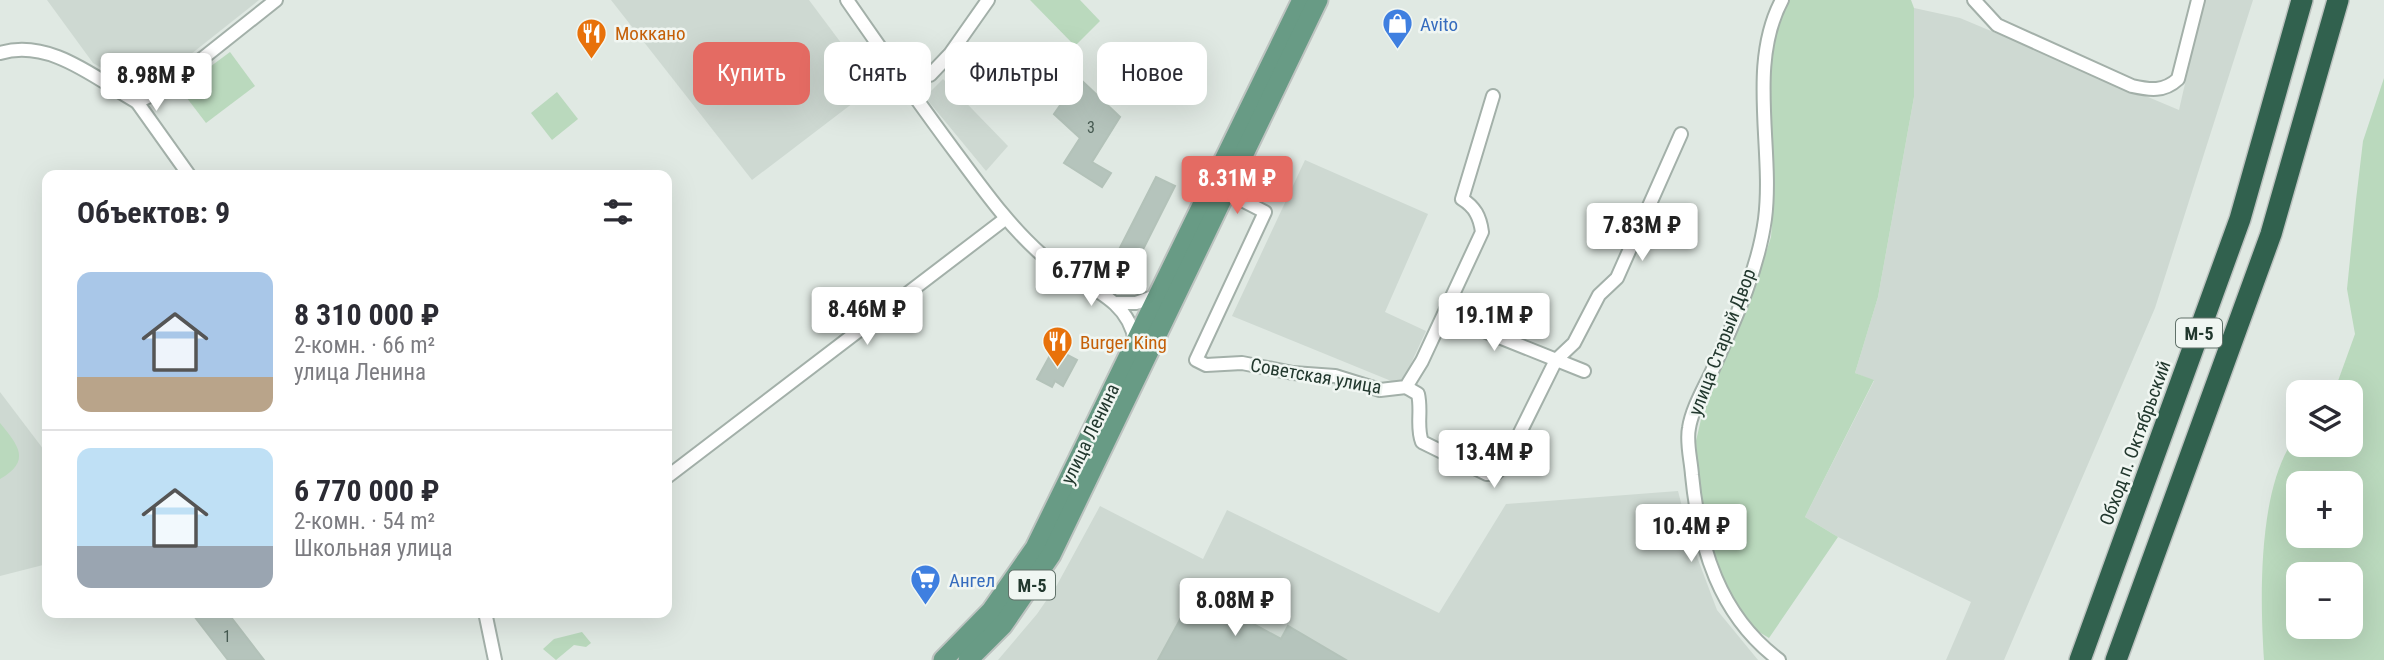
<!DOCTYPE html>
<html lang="ru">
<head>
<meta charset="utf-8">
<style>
	:root { --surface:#fff; --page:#f7f7f7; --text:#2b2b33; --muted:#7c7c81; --line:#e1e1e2; --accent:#e46b63 }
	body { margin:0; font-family:"Roboto Condensed",sans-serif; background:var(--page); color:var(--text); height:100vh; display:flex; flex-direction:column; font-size:26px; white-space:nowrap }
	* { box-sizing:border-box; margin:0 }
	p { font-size:23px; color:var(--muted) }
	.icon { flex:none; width:38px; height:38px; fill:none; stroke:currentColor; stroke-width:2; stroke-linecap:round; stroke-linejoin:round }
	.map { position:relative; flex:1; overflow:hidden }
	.side { position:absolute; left:42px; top:170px; width:630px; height:448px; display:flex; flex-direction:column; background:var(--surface); border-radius:14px; box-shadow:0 7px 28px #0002 }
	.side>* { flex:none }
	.top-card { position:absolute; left:693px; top:42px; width:665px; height:63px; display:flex; gap:14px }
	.buttons { position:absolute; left:2286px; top:380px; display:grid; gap:14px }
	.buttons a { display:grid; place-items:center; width:77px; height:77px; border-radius:14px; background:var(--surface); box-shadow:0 7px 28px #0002; font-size:35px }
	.price { position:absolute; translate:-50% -60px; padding:0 16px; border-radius:7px; background:#fff; color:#222; font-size:23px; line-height:46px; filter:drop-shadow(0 2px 4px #0008) }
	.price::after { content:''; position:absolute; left:50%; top:42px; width:21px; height:16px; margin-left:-10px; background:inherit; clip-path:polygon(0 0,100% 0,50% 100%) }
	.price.on { background:var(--accent); color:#fff }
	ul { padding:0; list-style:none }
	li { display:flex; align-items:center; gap:21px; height:175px; padding:0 35px }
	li+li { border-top:2px solid var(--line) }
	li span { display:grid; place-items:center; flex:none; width:196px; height:140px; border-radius:14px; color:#555 }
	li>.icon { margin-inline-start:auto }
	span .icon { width:84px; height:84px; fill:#fffc; stroke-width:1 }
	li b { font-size:30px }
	h2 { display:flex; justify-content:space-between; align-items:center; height:84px; padding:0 35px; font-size:30px }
	.chip { padding:0 24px; border-radius:14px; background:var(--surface); box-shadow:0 7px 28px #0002; font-size:24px; line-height:63px }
	.chip.on { background:var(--accent); color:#fff }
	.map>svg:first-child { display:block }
</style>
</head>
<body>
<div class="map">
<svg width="2384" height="660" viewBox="0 0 2384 660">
	<rect width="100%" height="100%" fill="#e0e9e3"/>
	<g fill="#ced9d2">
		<path d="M47,0H259L152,85L127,83L93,63Z"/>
		<path d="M611,0H809L874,87L752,180Z"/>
		<path d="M2204,0H2253L2155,308L2004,660H1946L1971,602L1838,537L1805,517L1874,381L1855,373L1878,297L1914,97V8L1960,18L2179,110Z"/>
		<path d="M943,79L1008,146L986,171L925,97Z"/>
		<path d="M1305,160L1428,214L1385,312L1426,331L1401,385L1232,316Z"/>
		<path d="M0,392L47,454V564L0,576Z"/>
		<path d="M1678,491L1691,541L1717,610L1758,660H998L1037,614L1057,585L1100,506L1203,559L1227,510L1439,613L1506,504Z"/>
	</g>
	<g fill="#bad9bd" fill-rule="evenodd">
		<path d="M1030,0H1080L1100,21L1075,46Z"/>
		<path d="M1784,0H1911L1914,8V97L1878,297L1855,373L1874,380L1805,517L1838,537L1769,638L1746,624L1727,591L1705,536L1700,514L1696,441L1702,415L1755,287L1771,237L1774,195L1766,97L1767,40Z"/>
		<path d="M230,52L255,86L206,123L180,89Z"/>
		<path d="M2384,78V660H2264C2260,599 2257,483 2298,434V444H2350V392H2334L2355,334L2347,289L2356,200L2363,141ZM2350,483V536H2298V483ZM2350,574V626H2298V574Z"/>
		<path d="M557,92L578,119L552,140L531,113Z"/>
		<path d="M0,423C18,445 32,461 0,479Z"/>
		<path d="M582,632L591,643L586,647L574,645L556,660L543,649L554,639Z"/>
	</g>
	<g fill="#b5c4bc" stroke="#b3c2b9" stroke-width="2">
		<path d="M1079,78L1120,117L1092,162L1111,173L1102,187L1064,163L1080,138L1054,114Z"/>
		<path d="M1156,177L1175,186L1121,293L1102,283Z"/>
		<path d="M1054,348L1077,360L1063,386L1055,381L1052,387L1037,379Z"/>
		<path d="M1195,592L1281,639L1288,626L1346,660H1158Z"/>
		<path d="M191,612H227L264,660H228Z"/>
	</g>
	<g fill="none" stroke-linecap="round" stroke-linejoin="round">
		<defs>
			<g id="street">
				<path d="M847,0C883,52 918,102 956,153C983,189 1008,225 1042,255C1075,284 1129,294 1135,342"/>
				<path d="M1974,0L1997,25L2132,86C2150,90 2164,92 2178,79L2198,0"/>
				<path d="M0,53C50,38 96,79 137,102L164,89L276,0"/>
				<path d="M930,75L950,54L988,0"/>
				<path d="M137,102L189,175"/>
				<path d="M1224,191L1265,212L1196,360L1206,365L1242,363L1293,373L1335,376L1380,390L1406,387L1422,361L1482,232C1480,217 1475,207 1462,199L1493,96"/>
				<path d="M1117,303H1136L1156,296"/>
				<path d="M1444,315L1584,371"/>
				<path d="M1406,387L1418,394C1422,411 1416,427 1422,442L1487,474L1496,473L1503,467L1556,360L1574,343L1599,295L1617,278L1681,134"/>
				<path d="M667,477L1005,219"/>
				<path d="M485,612L495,660"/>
				<path d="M1779,660C1719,615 1699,547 1692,475C1691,460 1686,442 1689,428C1692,408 1705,387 1713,369C1734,322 1758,271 1765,219C1774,149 1747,65 1782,0"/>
			</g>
			<g id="primary">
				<path d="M943,660L991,611L1035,548L1302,0"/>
				<path d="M968,660L1003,625L1051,555L1318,0"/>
			</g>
			<g id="highway">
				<path d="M2080,660L2240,219L2302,0"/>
				<path d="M2116,660L2271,234L2338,0"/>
			</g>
		</defs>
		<use href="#street" stroke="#a3b0a9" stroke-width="16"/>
		<use href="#primary" stroke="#bdc3c0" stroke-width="23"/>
		<use href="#highway" stroke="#bdc3c0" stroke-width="24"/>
		<use href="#street" stroke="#fff" stroke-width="12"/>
		<use href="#primary" stroke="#689b85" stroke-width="19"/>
		<use href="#highway" stroke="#31614e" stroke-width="21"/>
	</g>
	<defs>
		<symbol id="shop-pin" viewBox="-11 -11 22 30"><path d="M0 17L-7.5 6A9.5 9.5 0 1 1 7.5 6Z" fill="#3f7fe0" stroke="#f0f6f2"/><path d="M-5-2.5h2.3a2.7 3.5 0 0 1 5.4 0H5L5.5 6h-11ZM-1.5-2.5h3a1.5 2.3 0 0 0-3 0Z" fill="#fff"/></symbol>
		<symbol id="restaurant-pin" viewBox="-11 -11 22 30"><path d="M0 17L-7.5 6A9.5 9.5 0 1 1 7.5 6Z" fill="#e8710a" stroke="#f0f6f2"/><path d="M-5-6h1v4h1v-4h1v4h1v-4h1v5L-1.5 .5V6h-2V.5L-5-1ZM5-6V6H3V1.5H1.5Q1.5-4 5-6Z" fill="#fff"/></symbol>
		<symbol id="supermarket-pin" viewBox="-11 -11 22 30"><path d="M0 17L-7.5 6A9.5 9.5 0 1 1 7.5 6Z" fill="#3f7fe0" stroke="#f0f6f2"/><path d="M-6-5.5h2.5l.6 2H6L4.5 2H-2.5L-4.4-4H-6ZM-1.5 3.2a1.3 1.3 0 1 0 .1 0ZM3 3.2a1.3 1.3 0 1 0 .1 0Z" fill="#fff"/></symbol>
	</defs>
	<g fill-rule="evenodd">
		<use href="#shop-pin" x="1380" y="6" width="35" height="47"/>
		<use href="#restaurant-pin" x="574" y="16" width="35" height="47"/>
		<use href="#restaurant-pin" x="1040" y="324" width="35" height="47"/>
		<use href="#supermarket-pin" x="908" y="562" width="35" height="47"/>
	</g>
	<g text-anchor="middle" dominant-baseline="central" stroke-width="5" stroke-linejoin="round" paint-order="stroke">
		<g font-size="16" fill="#475b52">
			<text x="1091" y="127">3</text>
			<text x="227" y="636">1</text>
		</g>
		<g fill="#f0f6f2" stroke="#607169" stroke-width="2">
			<rect x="2176" y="318.5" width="46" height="29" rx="5"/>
			<rect x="1009" y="570.5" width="46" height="29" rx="5"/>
		</g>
		<g font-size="18" font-weight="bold" fill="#22382e">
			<text x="2199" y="333">М-5</text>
			<text x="1032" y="585">М-5</text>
		</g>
		<g font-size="19" fill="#366cbe" stroke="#f0f6f2" text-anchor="start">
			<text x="1420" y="24">Avito</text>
			<text x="949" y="580">Ангел</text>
		</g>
		<g font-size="19" fill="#c56008" stroke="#f0f6f2" text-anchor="start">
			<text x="615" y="33">Моккано</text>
			<text x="1080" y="342">Burger King</text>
		</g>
		<g font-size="19" fill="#22382e" stroke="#f0f6f2">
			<text transform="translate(1722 342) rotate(-69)">улица Старый Двор</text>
			<text transform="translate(1316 376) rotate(10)">Советская улица</text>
			<text transform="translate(1090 434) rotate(-64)">улица Ленина</text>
			<text transform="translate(2135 443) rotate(-70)">Обход п. Октябрьский</text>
		</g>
	</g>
</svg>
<div class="buttons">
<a><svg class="icon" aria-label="layers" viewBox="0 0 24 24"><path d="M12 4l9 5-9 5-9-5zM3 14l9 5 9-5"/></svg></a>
<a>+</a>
<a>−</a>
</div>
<b class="price" style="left:156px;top:113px">8.98M ₽</b>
<b class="price on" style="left:1237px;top:216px">8.31M ₽</b>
<b class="price" style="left:1642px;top:263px">7.83M ₽</b>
<b class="price" style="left:1091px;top:308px">6.77M ₽</b>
<b class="price" style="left:867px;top:347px">8.46M ₽</b>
<b class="price" style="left:1494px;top:353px">19.1M ₽</b>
<b class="price" style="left:1494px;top:490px">13.4M ₽</b>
<b class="price" style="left:1691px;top:564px">10.4M ₽</b>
<b class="price" style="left:1235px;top:638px">8.08M ₽</b>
<div class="top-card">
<a class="chip on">Купить</a>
<a class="chip">Снять</a>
<a class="chip">Фильтры</a>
<a class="chip">Новое</a>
</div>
<section class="side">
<h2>Объектов: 9<svg class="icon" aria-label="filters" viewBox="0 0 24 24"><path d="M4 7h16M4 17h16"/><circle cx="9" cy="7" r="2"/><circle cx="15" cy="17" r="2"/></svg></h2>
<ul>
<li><span style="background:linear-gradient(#a9c7e8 75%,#b9a48a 0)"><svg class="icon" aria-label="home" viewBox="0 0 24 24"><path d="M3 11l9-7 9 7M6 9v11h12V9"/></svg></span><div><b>8 310 000 ₽</b><p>2-комн. · 66 m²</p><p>улица Ленина</p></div></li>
<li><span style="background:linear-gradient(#bfe0f5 70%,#9aa5b1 0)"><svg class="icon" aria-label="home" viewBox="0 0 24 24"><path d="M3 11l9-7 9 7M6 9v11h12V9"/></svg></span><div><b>6 770 000 ₽</b><p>2-комн. · 54 m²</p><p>Школьная улица</p></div></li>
</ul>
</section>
</div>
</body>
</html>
